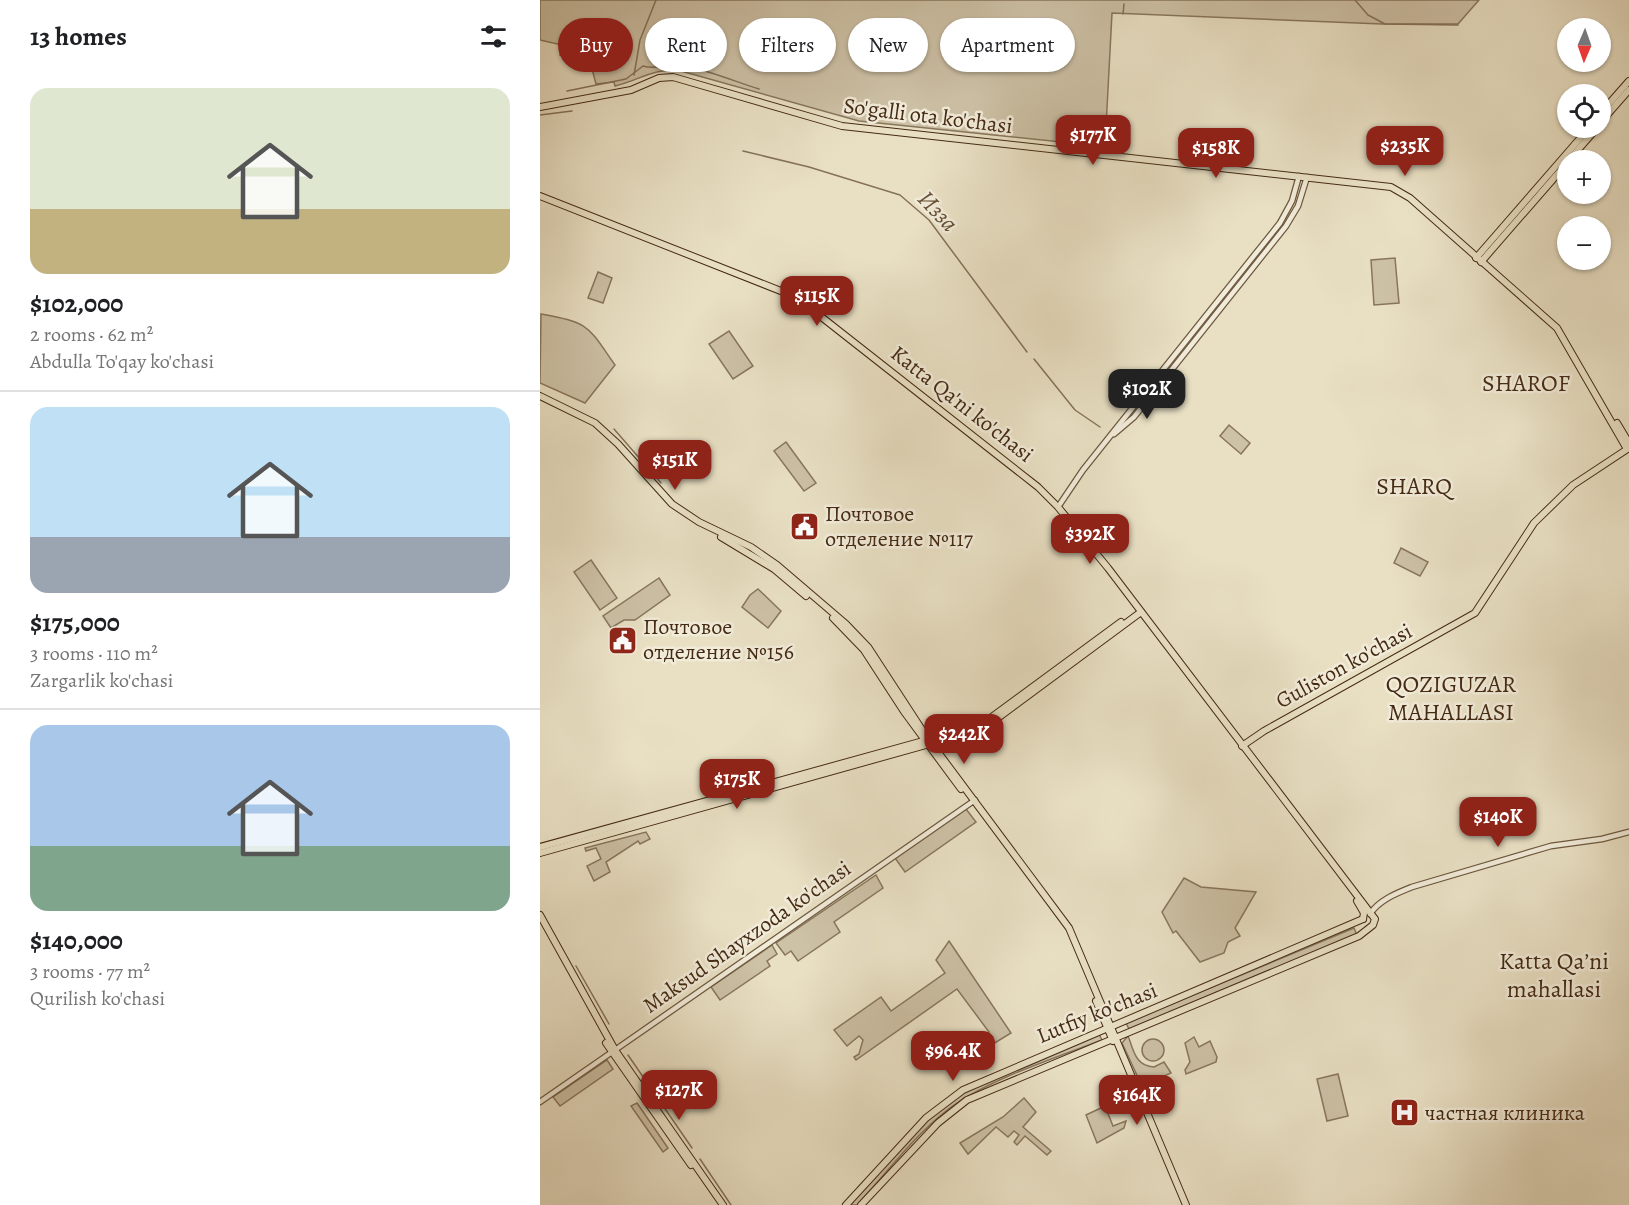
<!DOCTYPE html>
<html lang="en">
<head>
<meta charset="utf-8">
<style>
	:root { --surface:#fff; --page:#f2f2f2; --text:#202124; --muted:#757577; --line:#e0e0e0; --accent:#8f2418 }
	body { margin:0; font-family:Alegreya,serif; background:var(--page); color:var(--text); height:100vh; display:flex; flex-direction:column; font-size:22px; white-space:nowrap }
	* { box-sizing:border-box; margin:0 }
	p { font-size:20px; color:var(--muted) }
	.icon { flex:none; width:33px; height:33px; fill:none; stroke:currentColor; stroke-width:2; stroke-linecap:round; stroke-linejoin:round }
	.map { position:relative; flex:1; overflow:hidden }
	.details { display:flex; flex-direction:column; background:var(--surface); width:540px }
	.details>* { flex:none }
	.hud { position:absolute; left:18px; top:18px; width:570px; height:54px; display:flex; gap:12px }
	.needle { width:39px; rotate:182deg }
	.tools { position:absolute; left:1017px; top:18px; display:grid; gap:12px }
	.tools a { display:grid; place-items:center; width:54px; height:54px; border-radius:50%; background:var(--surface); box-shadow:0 2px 4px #0004; font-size:30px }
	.price { position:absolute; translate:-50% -51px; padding:0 14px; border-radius:12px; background:var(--accent); color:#fff; font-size:20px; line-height:39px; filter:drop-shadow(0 2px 3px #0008) }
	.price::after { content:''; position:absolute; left:50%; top:36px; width:18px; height:14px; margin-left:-9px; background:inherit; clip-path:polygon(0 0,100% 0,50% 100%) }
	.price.current { background:#222; color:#fff }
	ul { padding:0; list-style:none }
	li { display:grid; align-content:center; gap:12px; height:318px; padding:0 30px }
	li+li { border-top:2px solid var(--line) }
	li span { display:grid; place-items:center; height:186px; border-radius:18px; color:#555 }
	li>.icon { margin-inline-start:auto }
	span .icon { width:108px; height:108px; fill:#fffc; stroke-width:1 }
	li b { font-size:26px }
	h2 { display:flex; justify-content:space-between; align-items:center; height:72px; padding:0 30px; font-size:26px }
	.chip { padding:0 21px; border-radius:27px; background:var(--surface); box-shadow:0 2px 4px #0004; font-size:21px; line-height:54px }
	.chip.current { background:var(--accent); color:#fff }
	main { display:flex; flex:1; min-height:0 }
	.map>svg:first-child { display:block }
</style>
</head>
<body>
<main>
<section class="details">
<h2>13 homes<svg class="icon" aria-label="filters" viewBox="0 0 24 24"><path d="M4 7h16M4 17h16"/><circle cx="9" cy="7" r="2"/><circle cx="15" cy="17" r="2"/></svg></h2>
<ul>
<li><span style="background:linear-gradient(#dfe7d0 65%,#c2b280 0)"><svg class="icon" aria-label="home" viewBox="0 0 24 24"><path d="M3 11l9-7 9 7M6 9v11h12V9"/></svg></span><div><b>$102,000</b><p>2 rooms · 62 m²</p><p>Abdulla To'qay ko'chasi</p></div></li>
<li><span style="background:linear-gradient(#bfe0f5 70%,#9aa5b1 0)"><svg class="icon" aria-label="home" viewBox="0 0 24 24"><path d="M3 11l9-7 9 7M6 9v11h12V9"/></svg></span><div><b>$175,000</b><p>3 rooms · 110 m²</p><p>Zargarlik ko'chasi</p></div></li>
<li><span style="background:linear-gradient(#a9c7e8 65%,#7fa58c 0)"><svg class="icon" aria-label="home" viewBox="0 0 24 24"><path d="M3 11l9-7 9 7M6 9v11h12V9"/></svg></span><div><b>$140,000</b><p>3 rooms · 77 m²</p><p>Qurilish ko'chasi</p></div></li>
</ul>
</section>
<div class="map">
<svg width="1089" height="1205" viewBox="0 0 1089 1205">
	<rect width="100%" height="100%" fill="#e9e0c4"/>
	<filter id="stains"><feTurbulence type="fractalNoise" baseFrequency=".00333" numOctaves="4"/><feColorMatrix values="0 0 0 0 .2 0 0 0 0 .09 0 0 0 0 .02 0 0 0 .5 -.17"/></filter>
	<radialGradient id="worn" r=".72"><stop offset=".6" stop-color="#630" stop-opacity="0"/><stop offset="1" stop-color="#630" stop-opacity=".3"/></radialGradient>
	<g fill="#cdc1a6" stroke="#88765c" stroke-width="1.5">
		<path d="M0,0H939L918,24H842L572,13L566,127L526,126L521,142L319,121L141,71C111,68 103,79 75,86L74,82L56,84L51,65L20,55L22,45L0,40Z"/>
		<path d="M855,258L859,303L834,305L831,260Z"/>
		<path d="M58,272L72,278L63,303L48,298Z"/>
		<path d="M1,314C50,323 47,325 75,365L45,403L0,383Z"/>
		<path d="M189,331L213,366L193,379L169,344Z"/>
		<path d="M689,425L710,443L701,454L680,436Z"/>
		<path d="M246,442L276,483L264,491L234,451Z"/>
		<path d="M861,548L888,562L880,576L854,563Z"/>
		<path d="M51,560L77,598L60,610L34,572Z"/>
		<path d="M119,578L130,595L95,620H84L71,628L63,616Z"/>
		<path d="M218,589L241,611L228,628L202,607L210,595Z"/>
		<path d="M426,809L436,822L365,872L355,858Z"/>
		<path d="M106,832L110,839L100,844L98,841L66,862L70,872L54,881L47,866L61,859L56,848L46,851L45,848Z"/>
		<path d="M336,875L343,888L294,922L300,932L258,961L251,951L245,955L236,943Z"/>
		<path d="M644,878L661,887L716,892L695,928L700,936L688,942L684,953L660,962L636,931L633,933L622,912Z"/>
		<path d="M814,928L817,935L589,1029L586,1023Z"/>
		<path d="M409,941L471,1033L414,1068L407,1061L449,1032L417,989L316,1060L314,1057L319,1054L323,1040L319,1036L307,1046L294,1030L341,997L351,1011L405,973L396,960Z"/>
		<path d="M232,945L237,954L227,961L230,966L180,1000L171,987Z"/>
		<path d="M559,1034L562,1040C515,1058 446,1080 406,1111C373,1137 346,1174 317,1205H310C342,1169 373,1127 413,1100C457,1071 511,1054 559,1034Z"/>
		<path d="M588,1036C593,1047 594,1066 614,1067L624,1062L631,1073L602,1086L582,1043Z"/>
		<path d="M654,1037L659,1047L670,1041L677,1057L676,1062L646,1074L645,1070L650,1062L645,1043Z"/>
		<circle cx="613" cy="1050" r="11"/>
		<path d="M67,1060L73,1069L20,1106L13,1097Z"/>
		<path d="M798,1074L808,1116L787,1121L777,1079Z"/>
		<path d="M484,1098L496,1112L483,1127L511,1151L507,1155L485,1136L477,1145L474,1142L479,1135L474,1131L468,1137L456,1127L428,1154L420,1143L463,1117Z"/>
		<path d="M97,1103L128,1148L123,1152L91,1106Z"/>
		<path d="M565,1106L573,1126L586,1121L584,1128L557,1143L546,1115Z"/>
	</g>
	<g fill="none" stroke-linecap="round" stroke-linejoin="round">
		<g stroke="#857259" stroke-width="1.5">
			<path d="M815,0L828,15L845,24L918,25"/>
			<path d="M583,14L584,4"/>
			<path d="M94,75L100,40L116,0"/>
			<path d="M27,91L86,79L103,66C115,70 127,64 140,66C167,69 193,81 219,89"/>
			<path d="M0,115L32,111"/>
			<path d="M203,151L269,167L360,195L389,220L487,352"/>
			<path d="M494,359L535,410L560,427"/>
			<path d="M74,429L121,483"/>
			<path d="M36,966L69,1024"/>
			<path d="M88,1055L152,1148"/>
			<path d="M160,1159L191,1205"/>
		</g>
		<defs>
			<g id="minor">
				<path d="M574,434L594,417L746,226L758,206L767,177"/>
				<path d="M518,507L543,470L740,223L752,201L759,176"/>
				<path d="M830,914C839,900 857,893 872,887L1011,846L1062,839L1089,832"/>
				<path d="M75,1050L435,800"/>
				<path d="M0,1102L72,1052"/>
			</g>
			<g id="major">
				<path d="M0,107L91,90L119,78L133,77L302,126L851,187L870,198L1017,328L1087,449"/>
				<path d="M1060,114L1089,81"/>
				<path d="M1060,123L1089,90"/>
				<path d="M1029,160L1057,128"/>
				<path d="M0,196L256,297L498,487L518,507L568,568L835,919L833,925L819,936L427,1100L398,1123L321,1205"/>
				<path d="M936,258L1049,128"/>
				<path d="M941,262L1028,162"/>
				<path d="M0,396L55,423L78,444L132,504L159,522L211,547L237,565L306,624L328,647L386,736L529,928L646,1205"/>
				<path d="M1077,423L1089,443"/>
				<path d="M181,537L234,569L266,596"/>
				<path d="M293,618L324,650L365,713L421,789"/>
				<path d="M702,746L724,731L935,613L994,523L1033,485L1089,448"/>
				<path d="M0,847L441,725L581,622"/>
				<path d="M0,853L443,729L601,612"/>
				<path d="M817,901L824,913L823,919"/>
				<path d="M0,915L75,1050L183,1205"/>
				<path d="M556,1001L573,1041"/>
				<path d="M66,1043L151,1165"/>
				<path d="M306,1205L386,1118L423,1090L823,919"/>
			</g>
		</defs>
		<use href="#minor" stroke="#6d583f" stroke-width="7"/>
		<use href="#major" stroke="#442a13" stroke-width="8"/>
		<use href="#minor" stroke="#f1ebd9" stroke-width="4.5"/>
		<use href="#major" stroke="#e9e0c4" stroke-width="6"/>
	</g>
	<defs>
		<symbol id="civic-square" viewBox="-11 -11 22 22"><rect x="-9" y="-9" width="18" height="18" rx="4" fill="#8f2418" stroke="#f1ebd9"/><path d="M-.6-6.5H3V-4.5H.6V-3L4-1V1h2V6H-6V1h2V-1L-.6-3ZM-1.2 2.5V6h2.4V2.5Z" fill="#fff"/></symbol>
		<symbol id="hospital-square" viewBox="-11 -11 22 22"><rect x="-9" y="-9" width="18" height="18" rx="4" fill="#8f2418" stroke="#f1ebd9"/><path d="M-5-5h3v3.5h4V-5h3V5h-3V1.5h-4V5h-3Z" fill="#fff"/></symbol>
	</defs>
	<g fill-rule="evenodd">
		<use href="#civic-square" x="248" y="510" width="33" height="33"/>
		<use href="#civic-square" x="66" y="624" width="33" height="33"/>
		<use href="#hospital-square" x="848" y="1096" width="33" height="33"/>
	</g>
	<g text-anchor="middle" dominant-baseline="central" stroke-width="5" stroke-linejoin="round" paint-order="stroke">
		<g font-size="22" fill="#442a13" stroke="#f1ebd9">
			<text transform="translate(388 116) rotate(7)">So'galli ota ko'chasi</text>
			<text transform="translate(422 404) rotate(38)">Katta Qa'ni ko'chasi</text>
			<text transform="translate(804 666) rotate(-29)">Guliston ko'chasi</text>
			<text transform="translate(207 937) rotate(-35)">Maksud Shayxzoda ko'chasi</text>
			<text transform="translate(557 1013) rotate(-22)">Lutfiy ko'chasi</text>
		</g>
		<g font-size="22" fill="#442a13" stroke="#f1ebd9" text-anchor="start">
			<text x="285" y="514">Почтовое<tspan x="285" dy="25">отделение №117</tspan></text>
			<text x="103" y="627">Почтовое<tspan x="103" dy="25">отделение №156</tspan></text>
			<text x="885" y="1113">частная клиника</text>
		</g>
		<g font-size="24" font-style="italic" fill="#654e36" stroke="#f1ebd9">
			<text transform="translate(398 211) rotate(47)">Изза</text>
		</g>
		<g font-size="24" fill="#442a13" stroke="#f1ebd9">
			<text x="986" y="383">SHAROF</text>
			<text x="874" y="486">SHARQ</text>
			<text x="911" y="684">QOZIGUZAR<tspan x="911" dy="28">MAHALLASI</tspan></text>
			<text x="1014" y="961">Katta Qaʼni<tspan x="1014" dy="28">mahallasi</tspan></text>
		</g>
	</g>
	<rect width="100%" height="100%" filter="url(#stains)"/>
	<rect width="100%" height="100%" fill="url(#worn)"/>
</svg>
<div class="tools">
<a><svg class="needle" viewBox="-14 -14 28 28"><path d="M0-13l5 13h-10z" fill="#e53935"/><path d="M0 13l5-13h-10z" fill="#757577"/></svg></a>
<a><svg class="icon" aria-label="locate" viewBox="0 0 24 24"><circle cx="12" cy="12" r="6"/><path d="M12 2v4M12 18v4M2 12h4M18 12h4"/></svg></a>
<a>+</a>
<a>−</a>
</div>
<b class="price" style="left:553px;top:166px">$177K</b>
<b class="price" style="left:865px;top:177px">$235K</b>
<b class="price" style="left:676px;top:179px">$158K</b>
<b class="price" style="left:277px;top:327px">$115K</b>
<b class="price current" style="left:607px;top:420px">$102K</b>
<b class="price" style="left:135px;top:491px">$151K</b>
<b class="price" style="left:550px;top:565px">$392K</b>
<b class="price" style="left:424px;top:765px">$242K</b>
<b class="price" style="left:197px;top:810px">$175K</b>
<b class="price" style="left:958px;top:848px">$140K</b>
<b class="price" style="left:413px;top:1082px">$96.4K</b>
<b class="price" style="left:139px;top:1121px">$127K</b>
<b class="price" style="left:597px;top:1126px">$164K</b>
<div class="hud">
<a class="chip current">Buy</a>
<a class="chip">Rent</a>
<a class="chip">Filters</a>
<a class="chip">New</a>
<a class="chip">Apartment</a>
</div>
</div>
</main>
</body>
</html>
